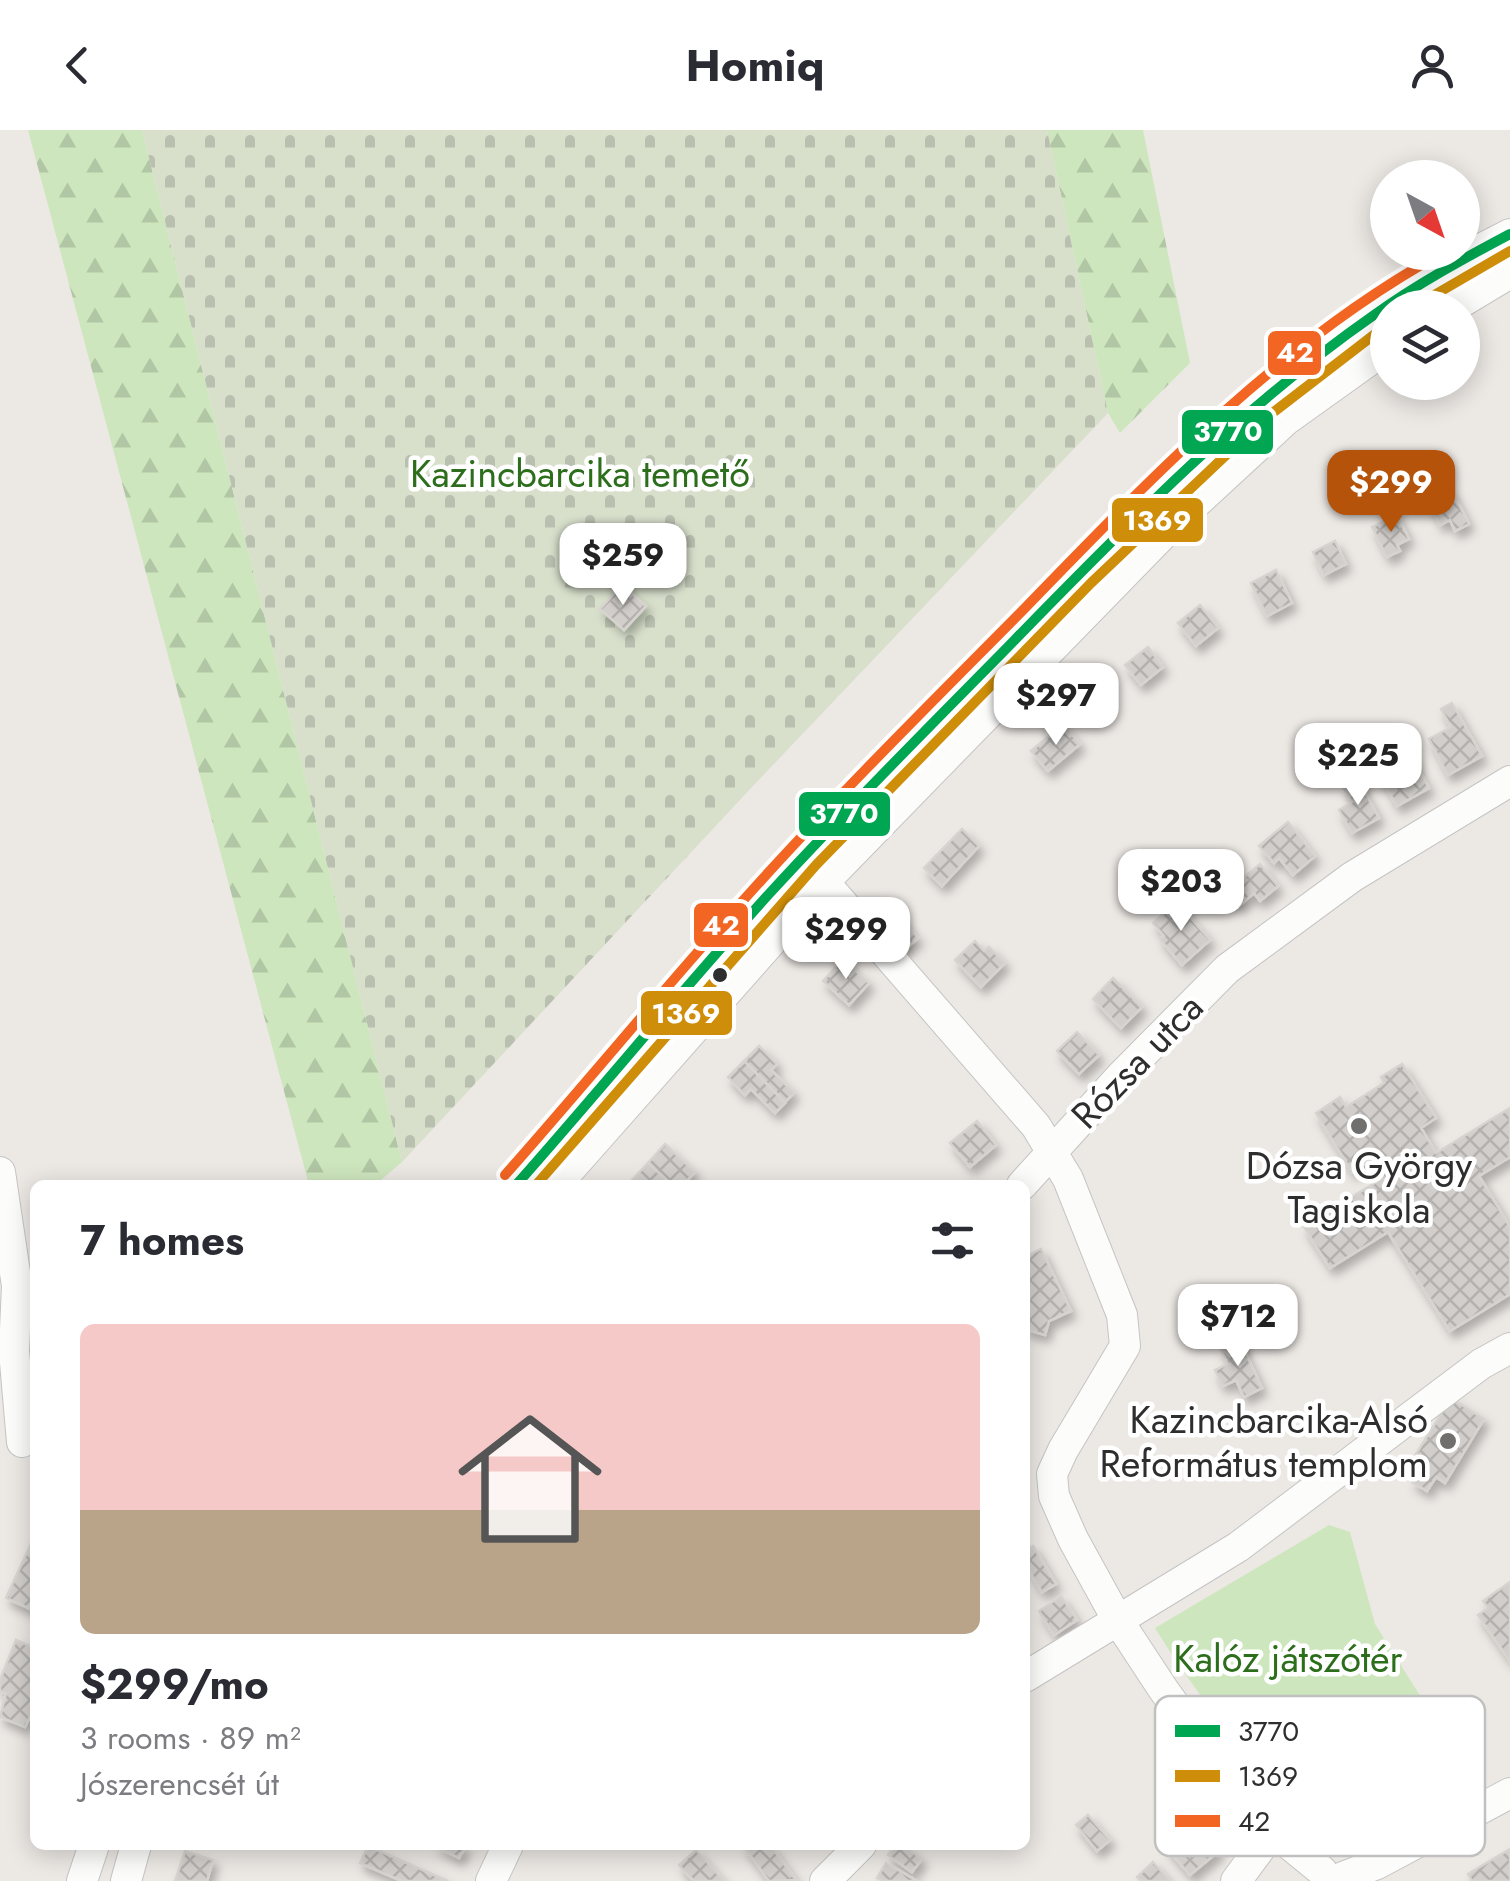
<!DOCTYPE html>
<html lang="en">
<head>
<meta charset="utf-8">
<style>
	:root { --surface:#fff; --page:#f2f2f3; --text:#2b2b33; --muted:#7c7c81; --accent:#b45309 }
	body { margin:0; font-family:Jost,sans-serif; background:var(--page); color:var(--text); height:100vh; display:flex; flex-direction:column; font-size:38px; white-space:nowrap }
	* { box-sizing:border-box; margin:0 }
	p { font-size:32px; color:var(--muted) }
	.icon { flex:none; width:55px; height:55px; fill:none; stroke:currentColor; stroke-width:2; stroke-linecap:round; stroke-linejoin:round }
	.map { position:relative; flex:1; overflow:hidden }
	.panel { position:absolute; left:30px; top:1050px; width:1000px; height:670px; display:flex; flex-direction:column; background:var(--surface); border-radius:15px; box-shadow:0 5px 25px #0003 }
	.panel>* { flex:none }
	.needle { width:65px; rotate:140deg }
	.fabs { position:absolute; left:1370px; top:30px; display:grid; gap:20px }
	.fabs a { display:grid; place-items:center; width:110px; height:110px; border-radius:50%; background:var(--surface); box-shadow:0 5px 25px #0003; font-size:50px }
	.price { position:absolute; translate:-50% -85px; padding:0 22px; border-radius:20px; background:#fff; color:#222; font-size:32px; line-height:65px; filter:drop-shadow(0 2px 5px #0008) }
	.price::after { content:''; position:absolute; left:50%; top:60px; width:30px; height:22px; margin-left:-15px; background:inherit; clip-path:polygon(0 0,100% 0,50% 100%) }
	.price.current { background:var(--accent); color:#fff }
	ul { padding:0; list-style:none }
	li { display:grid; align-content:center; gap:20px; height:530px; padding:0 50px }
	li span { display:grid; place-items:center; height:310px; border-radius:15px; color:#555 }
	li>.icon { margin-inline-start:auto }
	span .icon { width:180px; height:180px; fill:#fffc; stroke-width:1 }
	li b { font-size:42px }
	h2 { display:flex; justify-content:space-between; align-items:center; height:120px; padding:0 50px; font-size:42px }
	header { display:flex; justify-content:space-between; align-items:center; height:130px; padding:0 50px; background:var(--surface); font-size:45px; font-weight:700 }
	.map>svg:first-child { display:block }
</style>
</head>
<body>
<header><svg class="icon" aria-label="back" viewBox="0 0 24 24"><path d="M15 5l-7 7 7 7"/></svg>Homiq<svg class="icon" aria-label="person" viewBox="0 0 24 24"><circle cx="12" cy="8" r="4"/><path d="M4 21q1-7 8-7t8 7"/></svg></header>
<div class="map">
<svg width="1510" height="1751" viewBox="0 0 1510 1751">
	<defs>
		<pattern id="forest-firs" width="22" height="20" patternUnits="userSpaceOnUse" patternTransform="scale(2.5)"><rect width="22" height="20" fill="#cee6be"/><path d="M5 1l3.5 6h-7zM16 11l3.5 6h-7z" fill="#b1c6a4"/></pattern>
		<pattern id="cemetery-stones" width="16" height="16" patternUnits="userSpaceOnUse" patternTransform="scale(2.5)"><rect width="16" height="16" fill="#d8e0cc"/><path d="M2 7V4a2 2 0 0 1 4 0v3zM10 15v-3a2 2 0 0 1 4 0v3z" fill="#bac0b0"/></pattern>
		<pattern id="building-cross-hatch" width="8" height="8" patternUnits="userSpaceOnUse" patternTransform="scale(2.5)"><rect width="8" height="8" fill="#d1cecb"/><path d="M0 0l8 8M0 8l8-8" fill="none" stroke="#b4b1af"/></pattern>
		<filter id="shadow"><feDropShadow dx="4.5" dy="7" stdDeviation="5" flood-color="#0004"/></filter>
	</defs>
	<rect width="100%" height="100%" fill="#ece8e4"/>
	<path fill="#cee6be" d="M1329,1395L1350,1402L1375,1494L1468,1642L1341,1714L1321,1713C1261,1645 1203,1575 1155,1498Z"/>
	<g fill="url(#forest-firs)">
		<path d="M28,0H142L402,1032L375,1055H309Z"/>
		<path d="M1047,0H1143L1190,233L1120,303L1108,283Z"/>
	</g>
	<path fill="url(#cemetery-stones)" d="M142,0H1047L1108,283L752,657L402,1032Z"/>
	<g fill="url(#building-cross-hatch)" stroke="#d7d4d0" stroke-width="2.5" filter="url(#shadow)">
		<path d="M1452,361L1469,394L1455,401L1450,390L1440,395L1429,373Z"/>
		<path d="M1397,385L1409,409L1397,415L1400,421L1387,427L1372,397Z"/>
		<path d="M1335,411L1346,434L1324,445L1313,422Z"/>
		<path d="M1276,440L1292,473L1267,486L1251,453Z"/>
		<path d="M622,455L646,476L624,500L600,479Z"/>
		<path d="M1200,475L1218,498L1196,516L1178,493Z"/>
		<path d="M1148,517L1163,537L1141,555L1125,535Z"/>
		<path d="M1452,573L1482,626L1448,645L1429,609L1451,597L1441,579Z"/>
		<path d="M1063,594L1080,614L1048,641L1031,621Z"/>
		<path d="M1401,608L1429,658L1397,676L1369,626Z"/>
		<path d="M1358,650L1379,688L1352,703L1339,680L1352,672L1343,657Z"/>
		<path d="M1288,692L1315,726L1293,745L1279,728L1274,733L1259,716Z"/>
		<path d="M962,699L979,716L942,756L924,738Z"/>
		<path d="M1260,734L1278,756L1260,771L1254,763L1238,777L1220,756L1237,742L1242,749Z"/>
		<path d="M1177,772L1210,810L1182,835L1160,809L1164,806L1153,793Z"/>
		<path d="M889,774L918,808L904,820L875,786Z"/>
		<path d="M975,811L984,821L989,817L1005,833L981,857L955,830Z"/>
		<path d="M843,829L869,853L849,875L823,851Z"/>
		<path d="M1113,848L1142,877L1121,898L1093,869Z"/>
		<path d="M1077,902L1099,925L1079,944L1057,921Z"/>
		<path d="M759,916L777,934L771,940L794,963L785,972L744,931Z"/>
		<path d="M744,931L785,973L775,983L751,959L745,965L728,947Z"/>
		<path d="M1402,934L1436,988L1421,998L1436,1023L1510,978V1027L1479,1046L1510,1097V1164L1450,1201L1388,1102L1330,1138L1304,1097L1379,1050L1368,1032L1352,1042L1316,983L1340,967L1346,977L1384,953L1381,947Z"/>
		<path d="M977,991L996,1015L970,1037L950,1013Z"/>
		<path d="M665,1014L695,1042L683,1055H672L648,1033Z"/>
		<path d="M648,1033L672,1055H634L630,1052Z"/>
		<path d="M1041,1119L1071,1181L1049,1191L1045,1205L1025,1199V1183L1030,1166L1025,1157V1127Z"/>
		<path d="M1239,1209L1262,1258L1244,1267L1236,1250L1223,1256L1215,1240L1228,1234L1220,1218Z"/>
		<path d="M1451,1268L1484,1289L1445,1353L1436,1347L1427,1361L1412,1352L1421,1338L1411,1332Z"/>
		<path d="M35,1405V1481L6,1468Z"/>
		<path d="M1033,1416L1056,1454L1042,1462L1025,1434V1421Z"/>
		<path d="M1510,1452V1531L1478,1485L1488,1478L1483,1471Z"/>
		<path d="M1061,1466L1077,1490L1054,1505L1039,1481Z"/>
		<path d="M16,1510L35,1518V1576L25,1597L0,1587L6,1563L0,1561V1550Z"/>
		<path d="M1088,1685L1110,1710L1097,1721L1076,1695Z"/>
		<path d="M1188,1696L1200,1711L1207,1705L1220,1720L1190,1745L1165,1716Z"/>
		<path d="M434,1715H466L459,1728Z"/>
		<path d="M743,1715H770L796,1750L769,1751Z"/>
		<path d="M895,1715H903L922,1729L912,1742L888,1725Z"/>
		<path d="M368,1716L448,1751H402L360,1733Z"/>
		<path d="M1510,1719V1751H1472L1468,1744Z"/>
		<path d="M696,1720L724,1751H694L679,1735Z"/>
		<path d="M185,1721L213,1730L207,1751H175Z"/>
		<path d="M1153,1732L1170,1751H1141L1137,1747Z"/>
		<path d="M886,1733L917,1751H883L877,1748Z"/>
	</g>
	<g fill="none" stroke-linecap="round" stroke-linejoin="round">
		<defs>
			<g id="minor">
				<path d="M1452,178L1510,143"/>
				<path d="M804,725L824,752L1036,996L1068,1049L1122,1185L1125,1216L1063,1320L1052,1344L1054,1366L1073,1409L1117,1489L1163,1559L1229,1651L1273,1701L1322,1741"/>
				<path d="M0,1042L17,1156L14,1221L22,1312"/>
				<path d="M516,1055C613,946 705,832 805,725C876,647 953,574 1026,498C1171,349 1322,196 1510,104"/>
				<path d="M556,1055L824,752L1170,397L1286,290L1388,217"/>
				<path d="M1022,1055L1121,946L1227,839L1352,747L1510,651"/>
				<path d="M1025,1547L1238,1417L1481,1234L1510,1218"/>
				<path d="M1343,1747L1377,1734L1510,1663"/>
				<path d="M82,1751L94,1715"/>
				<path d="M126,1751L136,1715"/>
				<path d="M491,1751L508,1715"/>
				<path d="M825,1751L861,1715"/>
				<path d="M1236,1751L1273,1701"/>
			</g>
		</defs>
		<use href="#minor" stroke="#c5c4c5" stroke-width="32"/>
		<use href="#minor" stroke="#fcfcfb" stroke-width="30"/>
		<defs>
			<path id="bus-1" d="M516,1055C601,959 683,859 769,764C844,682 922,604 1000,525C1118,404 1235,282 1374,185C1417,154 1463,129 1510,104"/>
			<g id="bus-2">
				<path d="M1412,178L1510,121"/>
				<path d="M536,1055L816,735L1091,453L1262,291L1388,194"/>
			</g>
			<path id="bus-3" d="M505,1045C590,949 671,850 757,755C844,659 935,569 1025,478C1151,348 1284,209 1444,122"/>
		</defs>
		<use href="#bus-1" stroke="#fff" stroke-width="18"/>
		<use href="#bus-2" stroke="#fff" stroke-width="18"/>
		<use href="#bus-3" stroke="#fff" stroke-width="18"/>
		<use href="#bus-1" stroke="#00a651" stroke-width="10"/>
		<use href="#bus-2" stroke="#cf8e09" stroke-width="10"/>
		<use href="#bus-3" stroke="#f26522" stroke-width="10"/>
	</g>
	<circle fill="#2e2e2e" stroke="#fff" stroke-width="4" cx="720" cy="845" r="9"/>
	<g fill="#706f6e" stroke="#fff" stroke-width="4">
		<circle cx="1359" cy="996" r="10"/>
		<circle cx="1448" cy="1311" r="10"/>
	</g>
	<g text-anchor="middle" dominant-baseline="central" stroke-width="9" stroke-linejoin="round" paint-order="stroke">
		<g font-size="38" fill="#2c6e1b" stroke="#fff">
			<text x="580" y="343">Kazincbarcika temető</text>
			<text x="1288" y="1528">Kalóz játszótér</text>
		</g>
		<g font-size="38" fill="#2e2e2e" stroke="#fff">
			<text transform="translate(1137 931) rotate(-46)">Rózsa utca</text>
		</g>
		<g font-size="38" fill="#2e2e2e" stroke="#fff">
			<text x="1359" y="1035">Dózsa György<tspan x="1359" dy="44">Tagiskola</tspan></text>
			<text x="1428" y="1289" text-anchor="end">Kazincbarcika-Alsó<tspan x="1428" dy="44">Református templom</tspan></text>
		</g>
	</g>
	<rect x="1155" y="1566" width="330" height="160" rx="15" fill="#fff" stroke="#c0c0c0" stroke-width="2.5"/>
	<rect x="1175" y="1595" width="45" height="12" fill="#00a651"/>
	<rect x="1175" y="1640" width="45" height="12" fill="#cf8e09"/>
	<rect x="1175" y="1685" width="45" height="12" fill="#f26522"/>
	<g font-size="28" fill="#2e2e2e">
		<text x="1238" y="1611">3770</text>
		<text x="1238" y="1656">1369</text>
		<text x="1238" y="1701">42</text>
	</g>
	<g stroke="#fff" stroke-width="4">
		<rect x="1266" y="199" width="57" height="48" rx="10" fill="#f26522"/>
		<rect x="1180" y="278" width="95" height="48" rx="10" fill="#00a651"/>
		<rect x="1110" y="366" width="95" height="48" rx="10" fill="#cf8e09"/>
		<rect x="797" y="660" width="95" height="48" rx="10" fill="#00a651"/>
		<rect x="692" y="771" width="58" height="48" rx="10" fill="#f26522"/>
		<rect x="639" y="859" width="95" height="48" rx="10" fill="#cf8e09"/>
	</g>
	<g font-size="28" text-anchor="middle" font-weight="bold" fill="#fff">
		<text x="1295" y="232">42</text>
		<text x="1228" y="311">3770</text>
		<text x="1157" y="400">1369</text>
		<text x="844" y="693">3770</text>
		<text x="721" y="805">42</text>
		<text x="686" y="893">1369</text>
	</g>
</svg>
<div class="fabs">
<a><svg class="needle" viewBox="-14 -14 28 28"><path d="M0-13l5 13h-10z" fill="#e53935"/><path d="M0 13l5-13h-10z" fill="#7c7c81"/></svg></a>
<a><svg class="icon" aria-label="layers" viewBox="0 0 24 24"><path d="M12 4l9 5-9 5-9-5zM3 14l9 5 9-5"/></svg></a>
</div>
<b class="price current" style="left:1391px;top:405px">$299</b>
<b class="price" style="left:623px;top:478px">$259</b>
<b class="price" style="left:1056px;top:618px">$297</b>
<b class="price" style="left:1358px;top:678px">$225</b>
<b class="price" style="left:1181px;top:804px">$203</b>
<b class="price" style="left:846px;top:852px">$299</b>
<b class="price" style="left:1238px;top:1239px">$712</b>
<section class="panel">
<h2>7 homes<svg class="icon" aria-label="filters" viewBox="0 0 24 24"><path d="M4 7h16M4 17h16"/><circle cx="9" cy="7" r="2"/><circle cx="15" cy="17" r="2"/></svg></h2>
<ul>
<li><span style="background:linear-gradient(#f6c9c9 60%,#b9a48a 0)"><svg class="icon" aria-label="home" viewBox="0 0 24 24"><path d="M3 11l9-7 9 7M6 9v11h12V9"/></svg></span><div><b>$299/mo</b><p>3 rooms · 89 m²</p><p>Jószerencsét út</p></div></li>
</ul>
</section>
</div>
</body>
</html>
